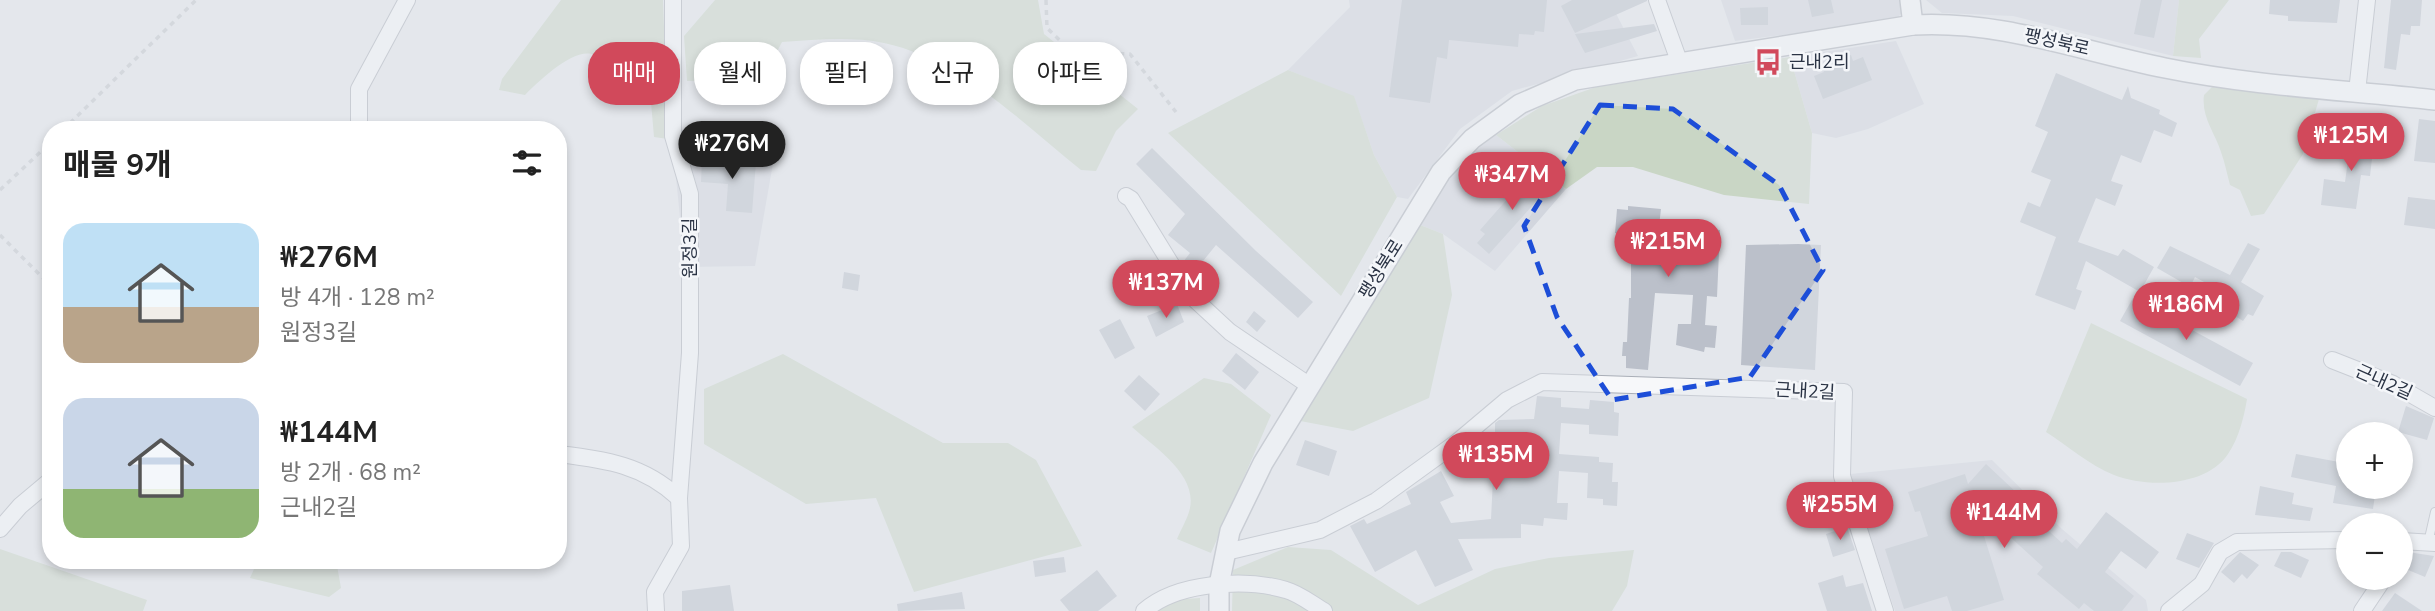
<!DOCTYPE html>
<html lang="ko">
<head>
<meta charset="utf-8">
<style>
	:root { --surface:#fff; --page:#f2f2f2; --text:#222; --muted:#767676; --accent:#d1495b }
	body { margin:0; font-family:"Nunito Sans","Noto Sans KR",sans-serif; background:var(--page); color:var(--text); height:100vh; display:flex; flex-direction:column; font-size:26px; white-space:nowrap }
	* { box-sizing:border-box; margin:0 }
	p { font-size:23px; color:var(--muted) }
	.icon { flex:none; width:38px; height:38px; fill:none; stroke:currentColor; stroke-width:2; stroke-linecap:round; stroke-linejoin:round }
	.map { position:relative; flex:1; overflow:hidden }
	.side { position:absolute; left:42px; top:121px; width:525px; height:448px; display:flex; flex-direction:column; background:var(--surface); border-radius:28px; box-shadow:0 4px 10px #0003 }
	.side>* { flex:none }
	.guide { position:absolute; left:588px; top:42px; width:665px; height:63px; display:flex; gap:14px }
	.tools { position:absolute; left:2336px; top:422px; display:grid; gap:14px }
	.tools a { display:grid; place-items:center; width:77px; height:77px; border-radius:50%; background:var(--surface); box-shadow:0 4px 10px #0003; font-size:35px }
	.price { position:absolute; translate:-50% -60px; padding:0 16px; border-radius:24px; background:var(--accent); color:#fff; font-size:23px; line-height:46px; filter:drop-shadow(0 2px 4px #0008) }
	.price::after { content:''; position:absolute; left:50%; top:42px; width:21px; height:16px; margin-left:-10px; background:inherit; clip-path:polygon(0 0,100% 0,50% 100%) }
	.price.on { background:#222; color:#fff }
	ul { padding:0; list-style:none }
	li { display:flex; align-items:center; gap:21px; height:175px; padding:0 21px }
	li span { display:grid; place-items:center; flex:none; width:196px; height:140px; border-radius:21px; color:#555 }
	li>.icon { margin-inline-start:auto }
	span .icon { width:84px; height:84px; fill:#fffc; stroke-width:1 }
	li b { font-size:30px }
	h2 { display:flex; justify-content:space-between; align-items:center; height:84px; padding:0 21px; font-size:30px }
	.tag { padding:0 24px; border-radius:28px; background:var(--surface); box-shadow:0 4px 10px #0003; font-size:24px; line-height:63px }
	.tag.on { background:var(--accent); color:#fff }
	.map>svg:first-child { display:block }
</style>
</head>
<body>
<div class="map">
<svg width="2435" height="611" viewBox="0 0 2435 611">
	<rect width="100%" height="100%" fill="#e4e7ec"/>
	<g fill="#d2d6de">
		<path d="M1349,0H1609L1638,56L1512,91L1460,129L1408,199L1397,197L1374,155L1354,97L1288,70L1350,7Z"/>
		<path d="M1721,0H1901L1903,11L1896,20L1735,41Z"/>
		<path d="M1926,0H2179L2173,56L2013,16L1942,13Z"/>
		<path d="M1896,41L1924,104L1868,129L1836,138L1812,133L1790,57Z"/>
		<path d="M1496,135L1566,189L1495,271L1443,234L1415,223L1456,165Z"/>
		<path d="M673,148L775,152L755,266L685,267Z"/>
		<path d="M1992,460L2062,529L2146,600L2148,611H1895L1850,474Z"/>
	</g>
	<g fill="#c9d6c5">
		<path d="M561,0H663L668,139L654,137L650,91L636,63L626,60L619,68C609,65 603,59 594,55C575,46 538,82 525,95L499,90L502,79Z"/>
		<path d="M715,0H1038L1044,34L1138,109L1116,131L1096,171L1081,170C1022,123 960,59 884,43C850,36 815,40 782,42L763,79L687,81L684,36Z"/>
		<path d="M2179,0H2229L2199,39L2201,58L2173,56Z"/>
		<path d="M1790,57L1812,133L1809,204L1724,195L1633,167H1597L1566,189L1496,135L1542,106L1596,87Z"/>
		<path d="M1288,70L1354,96L1374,155L1397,197L1341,296L1168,133Z"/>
		<path d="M2212,87L2319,99L2303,154L2264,214L2251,216L2240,190L2230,185C2227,174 2225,163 2221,152C2215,133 2201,117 2204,95Z"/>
		<path d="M1415,223L1443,234L1452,295L1429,398L1353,431L1295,420Z"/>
		<path d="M2091,323L2247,399C2244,417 2239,438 2228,454C2206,487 2147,488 2114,475C2090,466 2067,445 2046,432Z"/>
		<path d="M783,354L943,443H1008L1036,460L1082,546L914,592L876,498L806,504L704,444V389Z"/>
		<path d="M1204,378L1231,384L1271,415L1211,553L1177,539C1181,529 1188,518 1190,508C1197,474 1154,447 1132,427Z"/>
		<path d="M1288,547L1331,550L1418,605L1495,569L1549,558L1634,550L1627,586L1612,611H1232L1233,570Z"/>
		<path d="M0,549L147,600L143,611H0Z"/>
		<path d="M258,560H336L341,588L329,597L250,578Z"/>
		<path d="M1200,598V611H1158L1171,600Z"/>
	</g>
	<g fill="#bbc0ca">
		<path d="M1402,0H1547L1544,32L1535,31L1534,35L1519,34L1518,47L1449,40L1447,59L1437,57L1430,103L1389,97Z"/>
		<path d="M1572,0H1647V1L1575,33L1561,6Z"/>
		<path d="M1808,0H1831L1834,13L1812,17Z"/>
		<path d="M2141,0H2162L2154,38L2134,34Z"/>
		<path d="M2270,0H2340L2337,23L2288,21V16L2269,14Z"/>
		<path d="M2391,0H2422L2420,26H2411L2410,35L2401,34L2396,70L2384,68Z"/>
		<path d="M1768,7V25H1741L1740,8Z"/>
		<path d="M1654,24L1657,31L1585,53L1575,34Z"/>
		<path d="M1851,55L1853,61L1863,57L1872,80L1823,99L1814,76L1824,72L1821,66Z"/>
		<path d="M2056,73L2122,100L2128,86L2131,98L2160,110L2159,114L2177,123L2172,137L2154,130L2141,163L2121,155L2111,181L2123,185L2115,206L2096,198L2078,242L2118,256L2123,249L2154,267L2140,292L2086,261L2076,289L2082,291L2075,310L2035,295L2056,237L2020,222L2028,202L2040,207L2051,180L2031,172L2048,132L2035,126Z"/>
		<path d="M2419,119L2435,121V163L2414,161Z"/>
		<path d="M2352,130L2375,132L2370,176L2361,175L2356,209L2321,205L2324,179L2345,182Z"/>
		<path d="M1152,148L1256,251L1313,302L1298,318L1216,245L1195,271L1183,262L1190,253L1168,235L1185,214L1136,164Z"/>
		<path d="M702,158L756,162L752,213L726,211L728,184L701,182Z"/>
		<path d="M1531,172L1549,187L1489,254L1477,243L1485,234L1480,230Z"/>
		<path d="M2408,197L2435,200V229L2404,225Z"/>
		<path d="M1628,206L1661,209L1659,226L1720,230L1717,297L1707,296L1705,325L1717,326L1715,348L1705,347L1704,352L1676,345L1678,324H1691L1693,295L1655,293L1648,370L1626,368V356H1622L1623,342H1627L1629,298H1631V234L1615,233L1617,209L1628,210Z"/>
		<path d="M2248,243L2260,249L2241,282L2264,296L2253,316L2248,314L2243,321L2217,305L2224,293L2195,277L2190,287L2157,268L2170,246L2230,275Z"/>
		<path d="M1798,244L1821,245L1815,370L1741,365L1746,245Z"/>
		<path d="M844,272L860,275L858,291L842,288Z"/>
		<path d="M2133,298L2253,363L2240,386L2120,321Z"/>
		<path d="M1177,304L1184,322L1156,337L1147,316Z"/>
		<path d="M1254,311L1266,321L1257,332L1246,322Z"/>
		<path d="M1120,319L1135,348L1115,359L1099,330Z"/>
		<path d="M1236,353L1259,372L1245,390L1222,371Z"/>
		<path d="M1139,375L1160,394L1145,411L1124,391Z"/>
		<path d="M1537,396L1561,398V407L1589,409L1590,400L1614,402V412L1619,413L1618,436L1589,434V425L1561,423L1559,454L1599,457V462L1613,463L1612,482H1618L1617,506L1603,505V499L1587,498L1588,473L1559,471L1557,503H1568L1567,520L1544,518L1543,526L1521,524V538L1458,539L1473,570L1435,587L1416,550L1375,572L1350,526L1364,519L1367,524L1411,504L1406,492L1441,471L1454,496L1440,502L1451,523L1491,519L1494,459H1480V439H1495V423L1499,420L1534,419Z"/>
		<path d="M2406,406L2434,418L2427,440L2398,432Z"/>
		<path d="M1305,440L1337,451L1329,476L1296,465Z"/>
		<path d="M2341,453L2348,454V486L2376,488L2373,509L2333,503L2336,486L2291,477L2296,454L2339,462Z"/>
		<path d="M1986,464L2017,493L2013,498L2062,543L2066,539L2077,549L2106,512L2159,552L2146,569L2121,551L2105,572L2134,596L2122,611H2094L2084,603L2079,609L2037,574L2043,567L1974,504L2004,600L1967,611H1952L1947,596L1904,609L1885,549L1928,536L1920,511L1915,512L1908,492L1965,474L1968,484Z"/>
		<path d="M2260,486L2294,493L2292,504L2313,508L2310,521L2255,515Z"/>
		<path d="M1847,527L1855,550L1833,557L1826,534Z"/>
		<path d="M2187,533L2214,543L2199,568L2176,559Z"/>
		<path d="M2240,552L2259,565L2247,579L2242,574L2234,583L2221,572Z"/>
		<path d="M2281,552H2291L2309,560L2301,578L2274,566Z"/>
		<path d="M2408,552L2434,556L2425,577L2401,567Z"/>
		<path d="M1064,557L1066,572L1035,577L1033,561Z"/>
		<path d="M1097,570L1117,596L1098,611H1069L1060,600Z"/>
		<path d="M1843,575L1846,587L1863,583L1872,611H1827L1818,583Z"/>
		<path d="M730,585L734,611H682V591Z"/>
		<path d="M962,592L965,609L898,611L897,604Z"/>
		<path d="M2395,593L2422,611H2382Z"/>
	</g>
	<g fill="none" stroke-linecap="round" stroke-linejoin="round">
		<defs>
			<path id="service" d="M2428,543L2435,512"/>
			<g id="minor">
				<path d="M1657,0L1679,61"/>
				<path d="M2357,92L2367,0"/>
				<path d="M359,130V89L407,0"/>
				<path d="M1126,196L1131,199L1190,295L1230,332L1310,386"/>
				<path d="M2332,360L2393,384L2435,408"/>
				<path d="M558,454C606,460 642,464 679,498"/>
				<path d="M0,529L20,506L51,480"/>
				<path d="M2401,541L2435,543"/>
				<path d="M1226,552L1320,530L1376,501L1456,443L1507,400L1542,382L1844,392L1842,476L1885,611"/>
				<path d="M656,611L655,592L681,546L679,498L690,353V194L673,136V0"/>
				<path d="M1144,611C1177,582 1245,578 1286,590C1298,593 1312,604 1324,611"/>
				<path d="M2169,611L2202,584L2220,552L2237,542L2348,540"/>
				<path d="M2362,611L2384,578"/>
			</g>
			<g id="tertiary">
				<path d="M1910,0L1913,25"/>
				<path d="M1219,611V585L1230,531L1263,463L1441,172L1472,139L1520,104L1575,80L1913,25C2001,20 2080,51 2165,68C2254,86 2345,90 2435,100"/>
			</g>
		</defs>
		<use href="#service" stroke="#a9aeb7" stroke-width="10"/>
		<use href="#minor" stroke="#a9aeb7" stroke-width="18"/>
		<use href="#tertiary" stroke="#a9aeb7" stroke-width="22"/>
		<g stroke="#c2c5cb" stroke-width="3.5" stroke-dasharray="5 5" stroke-linecap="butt">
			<path d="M1046,0L1047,28L1072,52L1130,54L1176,112"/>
			<path d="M63,130L196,0"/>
			<path d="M0,190L51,142"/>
			<path d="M0,235L51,286"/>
		</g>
		<use href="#service" stroke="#f7f8fa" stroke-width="8"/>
		<use href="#minor" stroke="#f7f8fa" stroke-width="16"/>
		<use href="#tertiary" stroke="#f7f8fa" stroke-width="19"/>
	</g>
	<path d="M0 0H2435V611H0ZM1600,105L1673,109L1779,185L1823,270L1750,377L1612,400L1557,317L1524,226Z" fill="#e4e7ec" fill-opacity=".55" fill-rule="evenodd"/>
	<path fill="none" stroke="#1d4ed8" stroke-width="5" stroke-dasharray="14 9" stroke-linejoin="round" d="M1600,105L1673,109L1779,185L1823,270L1750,377L1612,400L1557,317L1524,226Z"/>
	<defs>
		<symbol id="bus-bare" viewBox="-9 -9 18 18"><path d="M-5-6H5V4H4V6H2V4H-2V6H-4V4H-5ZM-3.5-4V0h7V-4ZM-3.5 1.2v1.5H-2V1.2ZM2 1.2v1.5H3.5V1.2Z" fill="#d1495b" stroke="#f4f6f9" stroke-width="2.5" paint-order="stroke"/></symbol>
	</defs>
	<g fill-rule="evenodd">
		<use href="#bus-bare" x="1749" y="43" width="38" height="38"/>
	</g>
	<g text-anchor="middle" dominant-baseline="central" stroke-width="5" stroke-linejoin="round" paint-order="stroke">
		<g font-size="18" fill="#2b3445" stroke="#f4f6f9">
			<text transform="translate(2057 42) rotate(13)">팽성북로</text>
			<text transform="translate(690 248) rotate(-90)">원정3길</text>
			<text transform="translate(1381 269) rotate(-58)">팽성북로</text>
			<text transform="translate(2384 382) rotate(24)">근내2길</text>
			<text transform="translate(1805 391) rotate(3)">근내2길</text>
		</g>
		<g font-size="18" fill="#2b3445" stroke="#f4f6f9" text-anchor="start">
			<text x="1789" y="62">근내2리</text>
		</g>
	</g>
</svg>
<div class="tools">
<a>+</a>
<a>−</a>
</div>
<b class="price" style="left:2351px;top:173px">₩125M</b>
<b class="price on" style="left:732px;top:181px">₩276M</b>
<b class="price" style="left:1512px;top:212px">₩347M</b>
<b class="price" style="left:1668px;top:279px">₩215M</b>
<b class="price" style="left:1166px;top:320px">₩137M</b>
<b class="price" style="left:2186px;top:342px">₩186M</b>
<b class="price" style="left:1496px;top:492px">₩135M</b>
<b class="price" style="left:1840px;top:542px">₩255M</b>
<b class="price" style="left:2004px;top:550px">₩144M</b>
<div class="guide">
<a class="tag on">매매</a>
<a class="tag">월세</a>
<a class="tag">필터</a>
<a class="tag">신규</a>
<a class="tag">아파트</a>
</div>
<section class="side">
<h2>매물 9개<svg class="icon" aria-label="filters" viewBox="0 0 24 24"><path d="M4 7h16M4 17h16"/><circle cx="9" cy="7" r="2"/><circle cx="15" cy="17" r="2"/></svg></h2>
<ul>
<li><span style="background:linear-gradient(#bfe0f5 60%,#b9a48a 0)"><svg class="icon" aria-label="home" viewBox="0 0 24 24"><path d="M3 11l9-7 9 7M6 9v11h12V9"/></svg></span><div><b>₩276M</b><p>방 4개 · 128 m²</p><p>원정3길</p></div></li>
<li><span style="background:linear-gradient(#c9d6e8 65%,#8fb573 0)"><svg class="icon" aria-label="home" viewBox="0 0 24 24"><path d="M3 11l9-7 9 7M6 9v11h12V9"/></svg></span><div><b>₩144M</b><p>방 2개 · 68 m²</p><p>근내2길</p></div></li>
</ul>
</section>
</div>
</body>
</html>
